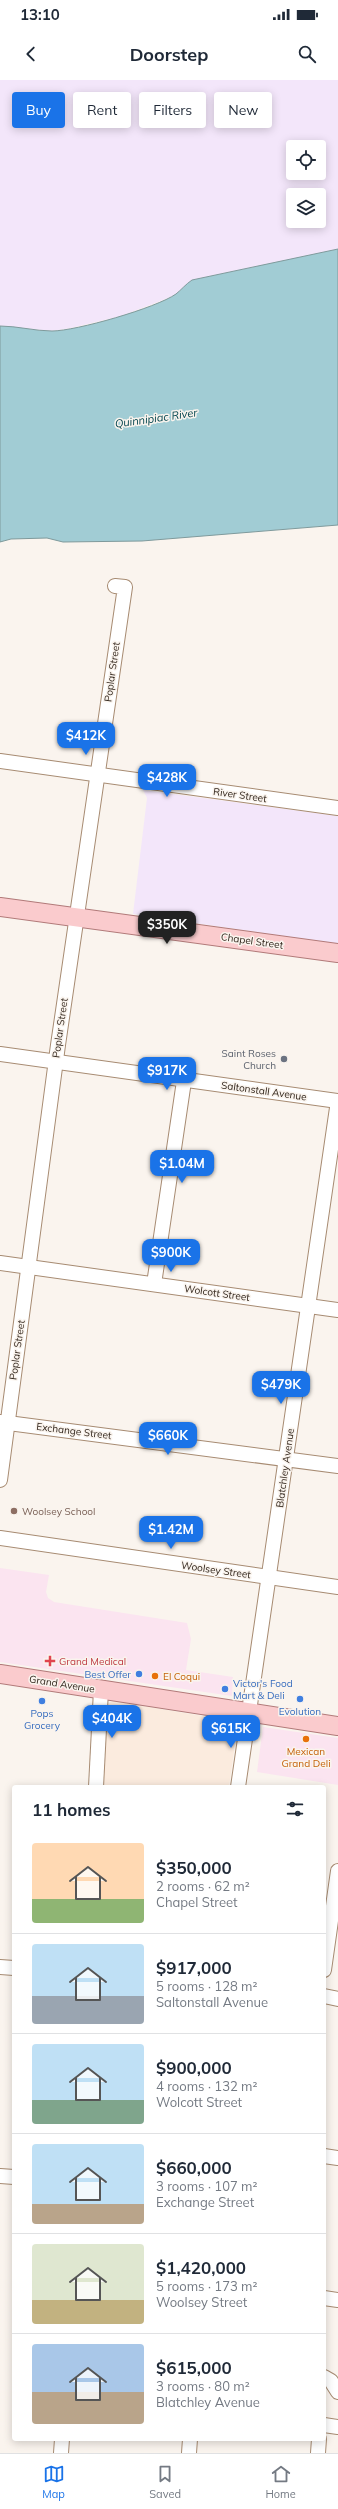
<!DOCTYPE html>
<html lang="en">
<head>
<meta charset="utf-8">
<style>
	:root { --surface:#fff; --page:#f2f2f3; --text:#1f2937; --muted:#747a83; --line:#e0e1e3; --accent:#1a73e8 }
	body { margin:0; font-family:Mulish,sans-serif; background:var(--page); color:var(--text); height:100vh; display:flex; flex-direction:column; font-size:15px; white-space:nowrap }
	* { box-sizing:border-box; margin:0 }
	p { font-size:13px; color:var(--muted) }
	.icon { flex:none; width:22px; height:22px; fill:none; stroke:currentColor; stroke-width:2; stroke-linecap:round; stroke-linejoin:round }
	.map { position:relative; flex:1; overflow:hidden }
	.sheet { position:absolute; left:12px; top:1705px; width:314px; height:656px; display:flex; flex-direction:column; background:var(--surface); border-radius:4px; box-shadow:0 2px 10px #0003 }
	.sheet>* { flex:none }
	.guide { position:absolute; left:12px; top:12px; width:314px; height:36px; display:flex; gap:8px }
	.buttons { position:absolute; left:286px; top:60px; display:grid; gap:8px }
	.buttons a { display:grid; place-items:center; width:40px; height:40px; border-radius:4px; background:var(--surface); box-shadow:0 2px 10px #0003; font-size:20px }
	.price { position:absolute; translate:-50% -34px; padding:0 9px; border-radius:8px; background:var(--accent); color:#fff; font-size:13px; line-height:26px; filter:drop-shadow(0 1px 2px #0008) }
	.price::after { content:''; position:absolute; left:50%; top:24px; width:12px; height:9px; margin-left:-6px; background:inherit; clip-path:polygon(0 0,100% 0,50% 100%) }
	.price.active { background:#222; color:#fff }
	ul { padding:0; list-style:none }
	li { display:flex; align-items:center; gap:12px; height:100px; padding:0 20px }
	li+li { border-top:1px solid var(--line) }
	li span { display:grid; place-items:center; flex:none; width:112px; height:80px; border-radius:4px; color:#555 }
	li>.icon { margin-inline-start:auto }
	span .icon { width:48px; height:48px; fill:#fffc; stroke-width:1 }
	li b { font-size:17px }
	h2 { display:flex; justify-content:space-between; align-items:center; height:48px; padding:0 20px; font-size:17px }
	.pill { padding:0 14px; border-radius:4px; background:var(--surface); box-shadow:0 2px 10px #0003; font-size:14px; line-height:36px }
	.pill.active { background:var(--accent); color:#fff }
	.status { display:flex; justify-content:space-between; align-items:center; height:28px; padding:0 20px; background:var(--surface); direction:ltr }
	.status svg { height:11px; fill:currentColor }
	header { display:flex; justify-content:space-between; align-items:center; height:52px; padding:0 20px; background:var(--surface); font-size:18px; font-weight:700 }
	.tab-bar { display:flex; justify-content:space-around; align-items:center; height:56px; border-top:1px solid var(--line); background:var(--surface); font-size:11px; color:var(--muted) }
	.tab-bar a { display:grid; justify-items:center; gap:2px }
	.tab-bar .active { color:var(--accent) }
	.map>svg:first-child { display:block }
</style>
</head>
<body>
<div class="status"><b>13:10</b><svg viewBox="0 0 49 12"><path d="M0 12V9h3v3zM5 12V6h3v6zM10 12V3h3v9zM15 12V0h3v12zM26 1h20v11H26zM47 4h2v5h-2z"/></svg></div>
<header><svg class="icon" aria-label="back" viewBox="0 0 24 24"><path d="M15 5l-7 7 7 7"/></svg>Doorstep<svg class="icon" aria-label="search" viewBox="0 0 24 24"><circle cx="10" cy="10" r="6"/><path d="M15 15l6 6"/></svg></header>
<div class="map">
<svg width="338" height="2373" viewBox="0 0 338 2373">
	<rect width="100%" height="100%" fill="#faf4ee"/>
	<g fill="#fbe4f0">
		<path d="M0,1488L49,1495L46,1512L48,1518L54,1522L187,1543L191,1559L186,1590L233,1597L232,1616L0,1582Z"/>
		<path d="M263,1647L338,1658V1705L257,1692Z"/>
	</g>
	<g fill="#f3e6fa" fill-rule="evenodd">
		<path d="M0,0H338V169L192,200L175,215L158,222L121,236L71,248L52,251L0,246ZM293,67H319V93H293ZM293,115H319V141H293Z"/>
		<path d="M143,710L338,736V864L133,834L147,718Z"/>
	</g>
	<path fill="#fbebde" d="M114,1621L238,1642L229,1707H102L106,1627L110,1622Z"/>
	<path fill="#a1ccd4" stroke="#7f9a9c" d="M338,169V445L142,461L63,462L47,458L11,459L0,462V246C17,246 35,251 52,251C76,251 156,228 176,214C181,210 186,204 192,200Z"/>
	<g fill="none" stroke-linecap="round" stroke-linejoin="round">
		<defs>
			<g id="minor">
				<path d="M0,681L338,728"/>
				<path d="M0,974L338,1021"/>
				<path d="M0,1183L338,1230"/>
				<path d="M154,1204L184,1001"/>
				<path d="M0,1342L338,1386"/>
				<path d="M0,1400L58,965L125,507L115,506"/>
				<path d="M0,1458L338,1507"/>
				<path d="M96,1707L101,1610"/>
				<path d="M238,1707L338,1021"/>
				<path d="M0,1887L14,1888"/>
				<path d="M324,1890L338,1791"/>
				<path d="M324,1916L338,1919"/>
				<path d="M324,2076L338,2078"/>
				<path d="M0,2096L14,2097"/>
				<path d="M324,2218L338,2220"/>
				<path d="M324,2297L331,2301L338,2312"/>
				<path d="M324,2345L338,2347"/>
				<path d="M61,2373L62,2359"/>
				<path d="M189,2373L190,2359"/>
				<path d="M318,2373L319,2359"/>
			</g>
			<g id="major">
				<path d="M0,827L338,873"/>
				<path d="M0,1594L338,1646"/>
			</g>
		</defs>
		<use href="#minor" stroke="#a78b72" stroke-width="16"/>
		<use href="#major" stroke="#b17a79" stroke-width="20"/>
		<use href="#minor" stroke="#fff" stroke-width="14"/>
		<use href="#major" stroke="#facbcd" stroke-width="18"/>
	</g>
	<circle fill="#6b7280" stroke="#faf4ee" stroke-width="1.5" cx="284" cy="979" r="4"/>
	<circle fill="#8d6e63" stroke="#faf4ee" stroke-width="1.5" cx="14" cy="1431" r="4"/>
	<path fill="#e0444e" stroke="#faf4ee" stroke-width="1.5" d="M48 1575h4v4h4v4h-4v4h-4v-4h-4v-4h4z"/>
	<g fill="#3f7fe0" stroke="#faf4ee" stroke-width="1.5">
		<circle cx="139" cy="1594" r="4"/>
		<circle cx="225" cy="1609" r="4"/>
		<circle cx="300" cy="1619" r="4"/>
		<circle cx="42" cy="1621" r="4"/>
	</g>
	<g fill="#e8710a" stroke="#faf4ee" stroke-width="1.5">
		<circle cx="155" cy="1596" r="4"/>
		<circle cx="306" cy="1659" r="4"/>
	</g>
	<g text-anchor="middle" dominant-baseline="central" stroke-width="3" stroke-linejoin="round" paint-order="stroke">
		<g font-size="10" fill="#30241a" stroke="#faf4ee">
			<text transform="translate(112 592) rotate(-82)">Poplar Street</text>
			<text transform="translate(240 715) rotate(8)">River Street</text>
			<text transform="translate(252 861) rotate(8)">Chapel Street</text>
			<text transform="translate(60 948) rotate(-82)">Poplar Street</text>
			<text transform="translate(264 1011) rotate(8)">Saltonstall Avenue</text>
			<text transform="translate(217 1213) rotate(8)">Wolcott Street</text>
			<text transform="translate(17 1270) rotate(-82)">Poplar Street</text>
			<text transform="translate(74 1351) rotate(7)">Exchange Street</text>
			<text transform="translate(285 1388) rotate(-82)">Blatchley Avenue</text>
			<text transform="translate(216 1490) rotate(8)">Woolsey Street</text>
			<text transform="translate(62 1604) rotate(9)">Grand Avenue</text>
		</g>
		<g font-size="10" fill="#5b616d" stroke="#faf4ee" text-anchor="end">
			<text x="276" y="973">Saint Roses<tspan x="276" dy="12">Church</tspan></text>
		</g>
		<g font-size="10" fill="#785e54" stroke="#faf4ee" text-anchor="start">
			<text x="22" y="1431">Woolsey School</text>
		</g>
		<g font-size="10" fill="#be3a42" stroke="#faf4ee" text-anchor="start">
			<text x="59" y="1581">Grand Medical</text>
		</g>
		<g font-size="10" fill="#366cbe" stroke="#faf4ee">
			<text x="131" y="1594" text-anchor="end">Best Offer</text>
			<text x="233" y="1603" text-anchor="start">Victor's Food<tspan x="233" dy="12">Mart &amp; Deli</tspan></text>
			<text x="300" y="1631">Evolution</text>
			<text x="42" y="1633">Pops<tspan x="42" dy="12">Grocery</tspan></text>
		</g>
		<g font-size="10" fill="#c56008" stroke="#faf4ee" text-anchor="start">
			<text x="163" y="1596">El Coqui</text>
			<text x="306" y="1671" text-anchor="middle">Mexican<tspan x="306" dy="12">Grand Deli</tspan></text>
		</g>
		<g font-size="11" font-style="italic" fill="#02454e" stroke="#faf4ee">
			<text transform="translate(156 338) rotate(-8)">Quinnipiac River</text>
		</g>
	</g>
</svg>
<div class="buttons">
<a><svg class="icon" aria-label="locate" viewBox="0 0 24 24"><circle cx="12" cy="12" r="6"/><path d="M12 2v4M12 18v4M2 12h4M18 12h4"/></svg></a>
<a><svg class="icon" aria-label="layers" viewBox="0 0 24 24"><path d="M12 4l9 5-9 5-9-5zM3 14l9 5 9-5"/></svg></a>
</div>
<b class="price" style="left:86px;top:676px">$412K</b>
<b class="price" style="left:167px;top:718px">$428K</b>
<b class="price active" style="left:167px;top:865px">$350K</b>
<b class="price" style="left:167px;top:1011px">$917K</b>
<b class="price" style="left:182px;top:1104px">$1.04M</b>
<b class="price" style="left:171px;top:1193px">$900K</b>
<b class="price" style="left:281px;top:1325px">$479K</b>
<b class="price" style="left:168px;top:1376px">$660K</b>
<b class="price" style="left:171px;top:1470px">$1.42M</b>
<b class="price" style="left:112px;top:1659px">$404K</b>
<b class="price" style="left:231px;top:1669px">$615K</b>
<div class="guide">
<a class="pill active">Buy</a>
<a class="pill">Rent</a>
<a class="pill">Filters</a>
<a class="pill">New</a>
</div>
<section class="sheet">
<h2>11 homes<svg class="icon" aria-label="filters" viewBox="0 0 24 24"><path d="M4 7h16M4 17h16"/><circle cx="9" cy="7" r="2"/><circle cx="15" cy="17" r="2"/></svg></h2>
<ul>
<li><span style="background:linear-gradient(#ffd9b3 70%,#8fb573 0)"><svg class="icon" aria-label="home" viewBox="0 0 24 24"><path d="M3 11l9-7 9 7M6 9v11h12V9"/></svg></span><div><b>$350,000</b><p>2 rooms · 62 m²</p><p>Chapel Street</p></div></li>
<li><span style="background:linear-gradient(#bfe0f5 65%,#9aa5b1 0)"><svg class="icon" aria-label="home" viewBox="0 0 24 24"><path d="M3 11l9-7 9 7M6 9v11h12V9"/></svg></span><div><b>$917,000</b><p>5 rooms · 128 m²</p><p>Saltonstall Avenue</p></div></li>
<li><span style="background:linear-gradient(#bfe0f5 70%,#7fa58c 0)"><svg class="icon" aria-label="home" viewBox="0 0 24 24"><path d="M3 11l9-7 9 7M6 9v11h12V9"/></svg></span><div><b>$900,000</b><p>4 rooms · 132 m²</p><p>Wolcott Street</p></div></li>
<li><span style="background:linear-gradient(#bfe0f5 75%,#b9a48a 0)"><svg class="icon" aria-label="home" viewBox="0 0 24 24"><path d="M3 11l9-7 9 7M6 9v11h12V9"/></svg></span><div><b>$660,000</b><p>3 rooms · 107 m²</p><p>Exchange Street</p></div></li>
<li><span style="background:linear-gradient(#dfe7d0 70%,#c2b280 0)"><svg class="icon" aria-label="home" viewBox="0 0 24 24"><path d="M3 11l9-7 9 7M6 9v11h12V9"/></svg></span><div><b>$1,420,000</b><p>5 rooms · 173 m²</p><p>Woolsey Street</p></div></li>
<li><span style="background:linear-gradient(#a9c7e8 60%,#b9a48a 0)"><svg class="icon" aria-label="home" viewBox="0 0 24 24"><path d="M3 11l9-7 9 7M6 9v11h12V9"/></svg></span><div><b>$615,000</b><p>3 rooms · 80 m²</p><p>Blatchley Avenue</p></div></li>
</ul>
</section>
</div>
<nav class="tab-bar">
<a class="active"><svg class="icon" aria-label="map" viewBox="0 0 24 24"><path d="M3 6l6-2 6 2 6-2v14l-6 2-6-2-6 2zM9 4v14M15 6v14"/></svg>Map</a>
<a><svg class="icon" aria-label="saved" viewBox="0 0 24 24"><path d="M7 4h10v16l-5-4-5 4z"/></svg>Saved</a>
<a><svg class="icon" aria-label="home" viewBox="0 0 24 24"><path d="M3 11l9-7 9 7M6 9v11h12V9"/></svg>Home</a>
</nav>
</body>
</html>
